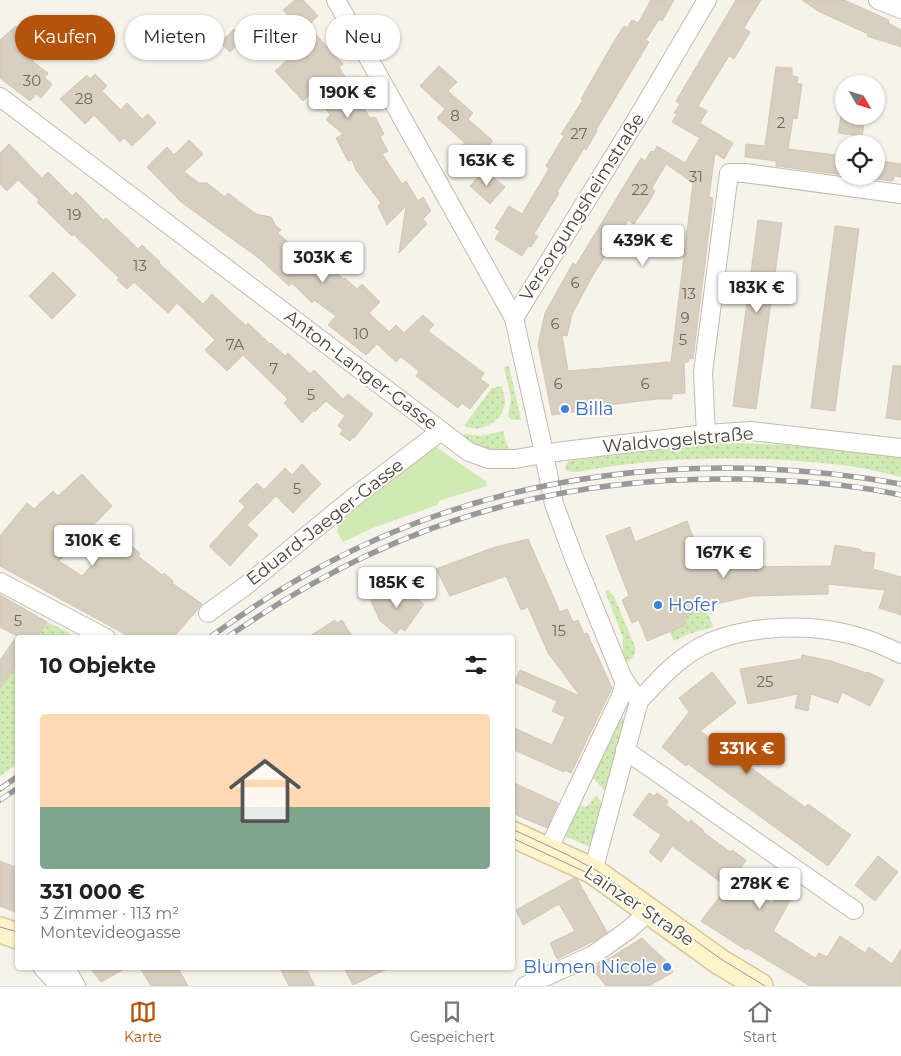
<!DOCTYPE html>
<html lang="de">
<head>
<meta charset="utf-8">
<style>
	:root { --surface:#fff; --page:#f6f6f6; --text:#222; --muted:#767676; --line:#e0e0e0; --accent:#b45309 }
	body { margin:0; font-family:Montserrat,sans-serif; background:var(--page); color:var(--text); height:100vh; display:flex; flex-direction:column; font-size:19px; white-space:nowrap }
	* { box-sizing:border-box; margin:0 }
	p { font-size:16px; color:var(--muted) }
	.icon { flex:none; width:28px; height:28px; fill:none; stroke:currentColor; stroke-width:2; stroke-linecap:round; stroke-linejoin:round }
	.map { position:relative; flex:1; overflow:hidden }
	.side { position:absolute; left:15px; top:635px; width:500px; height:335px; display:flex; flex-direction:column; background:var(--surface); border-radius:5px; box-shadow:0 1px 4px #0004 }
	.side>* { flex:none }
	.hud { position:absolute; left:15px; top:15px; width:500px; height:45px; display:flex; gap:10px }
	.needle { width:32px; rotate:129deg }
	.fabs { position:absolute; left:835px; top:75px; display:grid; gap:10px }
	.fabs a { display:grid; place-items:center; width:50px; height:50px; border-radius:50%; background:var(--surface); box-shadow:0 1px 4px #0004; font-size:25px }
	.price { position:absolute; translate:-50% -42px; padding:0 11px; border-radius:5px; background:#fff; color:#222; font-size:16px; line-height:32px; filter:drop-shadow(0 1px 2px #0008) }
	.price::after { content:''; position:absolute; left:50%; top:30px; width:15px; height:11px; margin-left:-8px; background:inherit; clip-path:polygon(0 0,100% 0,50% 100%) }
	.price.selected { background:var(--accent); color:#fff }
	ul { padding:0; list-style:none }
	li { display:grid; align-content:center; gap:10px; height:265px; padding:0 25px }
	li+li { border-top:1px solid var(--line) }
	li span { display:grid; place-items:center; height:155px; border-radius:5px; color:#555 }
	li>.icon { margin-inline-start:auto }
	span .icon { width:90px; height:90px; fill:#fffc; stroke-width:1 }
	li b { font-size:21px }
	h2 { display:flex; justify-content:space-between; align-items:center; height:60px; padding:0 25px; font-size:21px }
	.tag { padding:0 18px; border-radius:22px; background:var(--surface); box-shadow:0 1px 4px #0004; font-size:18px; line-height:45px }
	.tag.selected { background:var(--accent); color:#fff }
	.tabs { display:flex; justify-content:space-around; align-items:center; height:70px; border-top:1px solid var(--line); background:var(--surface); font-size:14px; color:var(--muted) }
	.tabs a { display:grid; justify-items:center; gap:2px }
	.tabs .selected { color:var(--accent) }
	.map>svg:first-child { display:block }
</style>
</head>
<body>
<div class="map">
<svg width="901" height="986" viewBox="0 0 901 986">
	<defs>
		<pattern id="grass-dots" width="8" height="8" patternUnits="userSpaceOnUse" patternTransform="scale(1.25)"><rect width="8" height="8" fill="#d1eab4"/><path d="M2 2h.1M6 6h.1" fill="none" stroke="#b5ca9c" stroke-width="1.8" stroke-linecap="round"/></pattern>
	</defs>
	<rect width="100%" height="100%" fill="#f6f3eb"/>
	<g fill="url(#grass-dots)">
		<path d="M509,366L521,420H512L508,417L511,398L504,367Z"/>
		<path d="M502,386C503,391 505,397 505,402C504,421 481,434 464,426L492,388Z"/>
		<path d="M503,431L509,451C493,453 474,447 463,435L465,434L480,436Z"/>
		<path d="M691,443H744L810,446L901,458V477C884,473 866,468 849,466C759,455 666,455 577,472L566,471L565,467L568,461L656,450L657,445Z"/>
		<path d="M608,590L614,596L635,647C636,654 633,659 626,662L623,651V638L605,591Z"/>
		<path d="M707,608L713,627L689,634L674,641L669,631L686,625L684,617Z"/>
		<path d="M47,622L66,631L73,637L36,638Z"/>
		<path d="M17,663V764L0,776V688Z"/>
		<path d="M620,716L625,719L606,792L589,774Z"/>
		<path d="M596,796L603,804L590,847L562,835L576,803L586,807Z"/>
	</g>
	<path fill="#d1eab4" d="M433,445L486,481L487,486L439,501L437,505L373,528L343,542L337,532L341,515Z"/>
	<g fill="#d8cfc0" stroke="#d3c7b3" fill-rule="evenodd">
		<path d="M295,0H303L318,16L308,26L343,64L339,67L370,118L375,117L384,134L380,137L388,151L382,154L402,184L406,181L418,201L423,197L431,211L423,219L427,224L399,253L406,206L387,225L378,206L381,203L356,170L352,160L348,161L336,138L343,134L326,120L330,115L326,109L323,82L303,101L275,71L297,51L276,27L289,16L283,10Z"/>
		<path d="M651,0H674L662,21L659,19L646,40L649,42L596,130L597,131L586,150L584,148L557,192L559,193L534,234L538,236L531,247L528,246L522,256L495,239L500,231L495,228L509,206L522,214L549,169L546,166L564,136L561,134L583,100L581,99L616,38L624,26L627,28L632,20L638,23Z"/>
		<path d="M736,0H761L744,28L750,32L734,59L729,56L698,106L707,111L700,123L701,124L733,143L724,159L715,153L709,197L713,198L711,215L693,359L689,358L688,362H684L685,393L672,394V399H657L608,405V407L552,415L538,345L545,313L573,263L576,265L641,158L645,161L651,151L654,152L657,146L685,163L700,138L672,122L677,114L674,113L680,104L676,101ZM666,164L693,183L671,362L568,371L562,335L567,336L572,314L593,275L628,220L634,224L649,202L655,191L652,188Z"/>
		<path d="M802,0H844L889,20L888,23L901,30V47L867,36L868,34L818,11Z"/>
		<path d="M16,26L40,51L32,61L48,73L45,78L52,84L41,98L36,94L30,101L0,78V40Z"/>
		<path d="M234,29L243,38L230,52L220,43Z"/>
		<path d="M439,66L457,82L448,91L473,113L468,119L493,141L470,166L455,153L465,143L437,118L445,109L420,86Z"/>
		<path d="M776,67L792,68V76L798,77L797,84H802L797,119L793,118L788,149L844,156V175L776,166V161L745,157L746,144L765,146Z"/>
		<path d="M95,74L107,86L102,91L121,110L127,103L142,119L148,114L156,123L132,146L124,138L120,142L94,115L85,124L60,99L87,75L90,79Z"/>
		<path d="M841,116H855L854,122L864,124L862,136L838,133Z"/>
		<path d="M189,140L203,154L184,172L199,183H207L225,197L228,193L256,214L271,217L276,226L281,230L278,233L311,264L320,255L343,279L345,278L357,289L362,284L380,302L369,313L389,332L396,325L404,333L423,315L434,325L428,331L484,373L480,379L489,385L470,409L462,403L458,408L416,376L419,371L401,357L396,362L377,344L366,355L328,325L336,316L314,300L312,303L292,283L289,286L260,259L181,202L147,167L167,147L174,155Z"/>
		<path d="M9,144L42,178L48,172L72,196L76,192L103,220L106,218L138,249L142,245L160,262L159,263L203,304L212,294L246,326L248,323L270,344L271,343L285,356L288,353L310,374L314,370L343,399L348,394L373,414L354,438L353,437L350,441L340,434L343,430L338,426L345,416L326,401L315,412L314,410L302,423L284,403L288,399L243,355L227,371L205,350L215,340L178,304L177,303L168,313L134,282L127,289L117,280L119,278L73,234L72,236L37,202L39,200L18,180L7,191L0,184V153Z"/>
		<path d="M876,160L901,164V177L894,176L893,181L876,179Z"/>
		<path d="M484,170L505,187L490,204L470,186Z"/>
		<path d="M758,220L782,223L756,409L733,406Z"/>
		<path d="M835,226L859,229L835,411L811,408Z"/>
		<path d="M53,272L76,295L52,319L29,296Z"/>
		<path d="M893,366H901V420L886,418Z"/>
		<path d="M302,464L321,484L293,513L276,496L247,525L258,535L230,566L209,546L245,507L239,501L257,483L264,490L285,468L292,475Z"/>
		<path d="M82,474L112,506L59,561L82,576L111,543L121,552L129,544L140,553L138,556L162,575L164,573L173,581L172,583L202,604L173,638H132L0,566V536L27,503L34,509L53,491L58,496Z"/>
		<path d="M687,521L699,553H703L706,567L726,561L727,564H733L734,567L831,566L835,545L860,549L863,552L875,553L873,569L901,577V615L879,608L885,590L828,584V594L751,596L716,604L684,617L686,625L647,641L639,620L632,623L622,600L629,596L606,536L630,527L635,542Z"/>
		<path d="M528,539L560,612L567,609L573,622L578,620L584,634L587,633L612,688L571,773L565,770L564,772L512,749V727L552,745L565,717L552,711L557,701L514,682L520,670L580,696L548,653L528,607L521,610L506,576L450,596L436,569L495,547Z"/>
		<path d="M406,584L411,594L424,604L405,631L400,628L396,634L380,621L371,601Z"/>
		<path d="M0,595L47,622L36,638L18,636V663L0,688V660L17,636L0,627Z"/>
		<path d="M335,620L337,623L342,620L353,638H307Z"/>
		<path d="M802,655L831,661L867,673L868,672L884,680L870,706L842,692L838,703L811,694L808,711L795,708L798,694L748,704L740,669L801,659Z"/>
		<path d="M712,672L736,703L700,731L805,807L808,804L851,835L828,866L688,764L686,766L662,747L689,712L679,698Z"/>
		<path d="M512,782L558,803L547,828L512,813Z"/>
		<path d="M649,793L654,796L657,793L668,801L666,805L689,823L691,820L704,831L703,832L730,852L732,850L746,860L737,874L748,882L745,886L772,903L779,892L791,899L773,931L815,958L819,953L827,957L840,936L865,953L869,947L892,964L901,949V986H810L747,948L746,950L701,921L727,887L672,846L661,862L649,852L661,835L633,815Z"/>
		<path d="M878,856L898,872L875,901L855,885Z"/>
		<path d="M0,861L18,868V913L0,906Z"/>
		<path d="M574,878L577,879L607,932L596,940L557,959L550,943L575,931L559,904L523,925L516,910Z"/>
		<path d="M642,938L667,962L673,972L649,986H606L592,969Z"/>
		<path d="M90,968H126L101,982Z"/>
		<path d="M140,968H178L188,986H151Z"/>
		<path d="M280,968H306L315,986H289Z"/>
		<path d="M344,968H389L353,985Z"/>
	</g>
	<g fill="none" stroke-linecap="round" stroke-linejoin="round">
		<defs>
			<g id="street">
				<path d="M336,0L514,318"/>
				<path d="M878,0L901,9"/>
				<path d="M0,97L469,452L489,459H515L556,452L706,434L751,431L901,448"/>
				<path d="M706,434L703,372L729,173H745L901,194"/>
				<path d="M0,582L106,638"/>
				<path d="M208,613L244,587L354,497L441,431"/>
				<path d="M639,701C657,682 673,663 695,650C735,626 800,623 844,633C864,637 883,645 901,654"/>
				<path d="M625,750L854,910"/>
				<path d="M548,850L621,696L625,682"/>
				<path d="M593,871L639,701C633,691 625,684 621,674L574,558L554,504L541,439L514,318L638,117L707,0"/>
				<path d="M43,968L60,986"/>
				<path d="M66,968L76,986"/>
				<path d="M525,986L593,955L627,931L650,911"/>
			</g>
			<g id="secondary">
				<path d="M512,834L593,871L720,962L760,986"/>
				<path d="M0,930L18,936"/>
			</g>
		</defs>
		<use href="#street" stroke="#c2bbad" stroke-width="20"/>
		<use href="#secondary" stroke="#d6c79a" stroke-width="28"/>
		<use href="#street" stroke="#fff" stroke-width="18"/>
		<use href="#secondary" stroke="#fff3cc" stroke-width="25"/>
		<g stroke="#999" stroke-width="1">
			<path d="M512,829L568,855L599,872L721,959L765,986"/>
			<path d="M512,838L592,875"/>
			<path d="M0,927L18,932"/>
		</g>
		<defs>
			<g id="rail">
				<path d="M209,638C246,611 284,586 324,565C501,470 706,449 901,484"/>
				<path d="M226,638C271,607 317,579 366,556C482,501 608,477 736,479C791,480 847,483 901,495"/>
				<path d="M0,789L18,776"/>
				<path d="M0,800L18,788"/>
			</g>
		</defs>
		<use href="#rail" stroke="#999" stroke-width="5.5"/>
		<use href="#rail" stroke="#fff" stroke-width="4" stroke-dasharray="11" stroke-linecap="butt"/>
	</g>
	<g fill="#3f7fe0" stroke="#fff" stroke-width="2">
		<circle cx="565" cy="409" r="5"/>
		<circle cx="658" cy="605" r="5"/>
		<circle cx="667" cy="967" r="5"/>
	</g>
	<g text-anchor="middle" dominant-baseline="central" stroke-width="4" stroke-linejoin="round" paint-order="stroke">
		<g font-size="15" fill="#6e675a">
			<text x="32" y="80">30</text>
			<text x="84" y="98">28</text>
			<text x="455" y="115">8</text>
			<text x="781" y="122">2</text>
			<text x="579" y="133">27</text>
			<text x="696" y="176">31</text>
			<text x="640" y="189">22</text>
			<text x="74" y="214">19</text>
			<text x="140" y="265">13</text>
			<text x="575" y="282">6</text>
			<text x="689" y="293">13</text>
			<text x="685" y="317">9</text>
			<text x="555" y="323">6</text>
			<text x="361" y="333">10</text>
			<text x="683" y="339">5</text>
			<text x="235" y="344">7A</text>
			<text x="274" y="368">7</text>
			<text x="558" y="383">6</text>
			<text x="645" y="383">6</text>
			<text x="311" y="394">5</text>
			<text x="297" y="488">5</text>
			<text x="18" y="620">5</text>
			<text x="559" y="630">15</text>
			<text x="765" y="681">25</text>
		</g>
		<g font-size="18" fill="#4b4438" stroke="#fff">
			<text transform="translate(582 207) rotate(-58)">Versorgungsheimstraße</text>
			<text transform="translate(361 370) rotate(37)">Anton-Langer-Gasse</text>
			<text transform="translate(678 440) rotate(-5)">Waldvogelstraße</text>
			<text transform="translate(325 522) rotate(-38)">Eduard-Jaeger-Gasse</text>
			<text transform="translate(639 906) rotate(34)">Lainzer Straße</text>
		</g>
		<g font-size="18" fill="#366cbe" stroke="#fff" text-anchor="start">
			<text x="575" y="409">Billa</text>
			<text x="668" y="605">Hofer</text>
			<text x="657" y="967" text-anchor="end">Blumen Nicole</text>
		</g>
	</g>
</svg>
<div class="fabs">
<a><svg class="needle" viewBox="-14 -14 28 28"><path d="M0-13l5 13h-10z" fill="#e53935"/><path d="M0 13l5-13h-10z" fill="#767676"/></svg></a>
<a><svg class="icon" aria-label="locate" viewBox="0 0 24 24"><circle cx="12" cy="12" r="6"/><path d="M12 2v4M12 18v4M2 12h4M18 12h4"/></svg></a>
</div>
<b class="price" style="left:348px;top:119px">190K €</b>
<b class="price" style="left:487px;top:187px">163K €</b>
<b class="price" style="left:643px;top:267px">439K €</b>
<b class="price" style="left:323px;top:284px">303K €</b>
<b class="price" style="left:757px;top:314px">183K €</b>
<b class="price" style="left:93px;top:567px">310K €</b>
<b class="price" style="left:724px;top:579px">167K €</b>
<b class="price" style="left:397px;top:609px">185K €</b>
<b class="price selected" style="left:747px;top:775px">331K €</b>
<b class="price" style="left:760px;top:910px">278K €</b>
<div class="hud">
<a class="tag selected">Kaufen</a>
<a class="tag">Mieten</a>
<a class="tag">Filter</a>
<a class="tag">Neu</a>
</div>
<section class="side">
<h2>10 Objekte<svg class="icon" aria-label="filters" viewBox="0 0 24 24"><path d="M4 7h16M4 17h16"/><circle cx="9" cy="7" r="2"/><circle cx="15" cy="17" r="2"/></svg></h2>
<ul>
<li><span style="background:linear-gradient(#ffd9b3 60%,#7fa58c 0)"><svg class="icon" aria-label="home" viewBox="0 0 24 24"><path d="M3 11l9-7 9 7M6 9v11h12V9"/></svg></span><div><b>331 000 €</b><p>3 Zimmer · 113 m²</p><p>Montevideogasse</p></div></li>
</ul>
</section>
</div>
<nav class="tabs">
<a class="selected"><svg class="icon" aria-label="map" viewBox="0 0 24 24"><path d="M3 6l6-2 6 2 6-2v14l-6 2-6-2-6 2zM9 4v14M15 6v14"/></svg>Karte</a>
<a><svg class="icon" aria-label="saved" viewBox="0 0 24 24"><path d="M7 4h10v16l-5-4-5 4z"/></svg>Gespeichert</a>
<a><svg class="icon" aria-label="home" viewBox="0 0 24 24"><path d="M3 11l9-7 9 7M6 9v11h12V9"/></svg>Start</a>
</nav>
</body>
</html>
